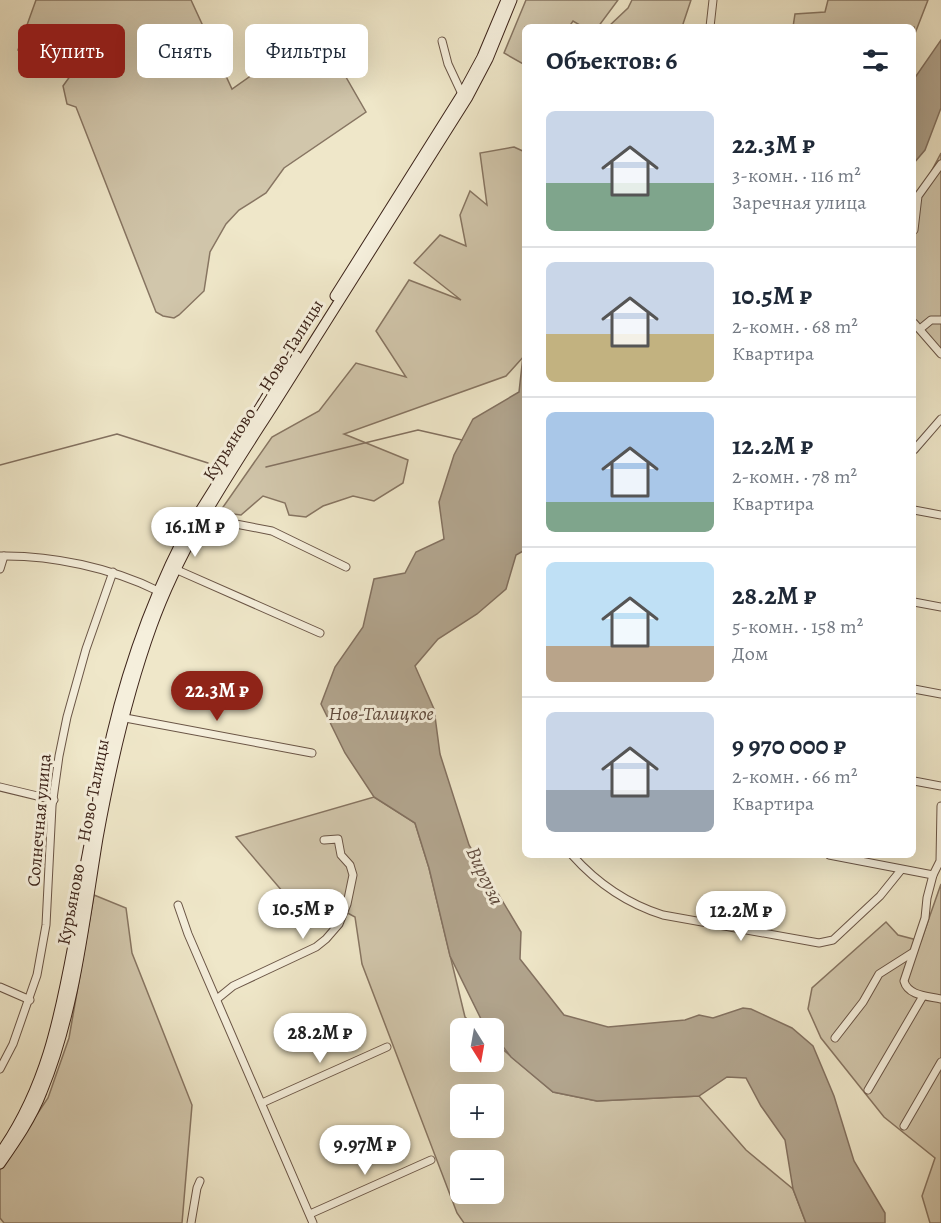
<!DOCTYPE html>
<html lang="ru">
<head>
<meta charset="utf-8">
<style>
	:root { --surface:#fff; --page:#f2f2f3; --text:#1f2937; --muted:#747a83; --line:#e0e1e3; --accent:#8f2418 }
	body { margin:0; font-family:Alegreya,serif; background:var(--page); color:var(--text); height:100vh; display:flex; flex-direction:column; font-size:22px; white-space:nowrap }
	* { box-sizing:border-box; margin:0 }
	p { font-size:20px; color:var(--muted) }
	.icon { flex:none; width:33px; height:33px; fill:none; stroke:currentColor; stroke-width:2; stroke-linecap:round; stroke-linejoin:round }
	.map { position:relative; flex:1; overflow:hidden }
	.details { position:absolute; left:522px; top:24px; width:394px; height:834px; display:flex; flex-direction:column; background:var(--surface); border-radius:9px; box-shadow:0 6px 24px #0002 }
	.details>* { flex:none }
	.hud { position:absolute; left:18px; top:24px; width:414px; height:54px; display:flex; gap:12px }
	.needle { width:39px; rotate:169deg }
	.fabs { position:absolute; left:450px; top:1018px; display:grid; gap:12px }
	.fabs a { display:grid; place-items:center; width:54px; height:54px; border-radius:9px; background:var(--surface); box-shadow:0 6px 24px #0002; font-size:30px }
	.price { position:absolute; translate:-50% -51px; padding:0 14px; border-radius:21px; background:#fff; color:#222; font-size:20px; line-height:39px; filter:drop-shadow(0 2px 3px #0008) }
	.price::after { content:''; position:absolute; left:50%; top:36px; width:18px; height:14px; margin-left:-9px; background:inherit; clip-path:polygon(0 0,100% 0,50% 100%) }
	.price.on { background:var(--accent); color:#fff }
	ul { padding:0; list-style:none }
	li { display:flex; align-items:center; gap:18px; height:150px; padding:0 24px }
	li+li { border-top:2px solid var(--line) }
	li span { display:grid; place-items:center; flex:none; width:168px; height:120px; border-radius:9px; color:#555 }
	li>.icon { margin-inline-start:auto }
	span .icon { width:72px; height:72px; fill:#fffc; stroke-width:1 }
	li b { font-size:26px }
	h2 { display:flex; justify-content:space-between; align-items:center; height:72px; padding:0 24px; font-size:26px }
	.tag { padding:0 21px; border-radius:9px; background:var(--surface); box-shadow:0 6px 24px #0002; font-size:21px; line-height:54px }
	.tag.on { background:var(--accent); color:#fff }
	.map>svg:first-child { display:block }
</style>
</head>
<body>
<div class="map">
<svg width="941" height="1223" viewBox="0 0 941 1223">
	<rect width="100%" height="100%" fill="#efe7c9"/>
	<filter id="stains"><feTurbulence type="fractalNoise" baseFrequency=".00333" numOctaves="4"/><feColorMatrix values="0 0 0 0 .2 0 0 0 0 .09 0 0 0 0 .02 0 0 0 .5 -.17"/></filter>
	<radialGradient id="worn" r=".72"><stop offset=".6" stop-color="#630" stop-opacity="0"/><stop offset="1" stop-color="#630" stop-opacity=".3"/></radialGradient>
	<g fill="#d1c6ab" stroke="#877562" stroke-width="1.5" fill-rule="evenodd">
		<path d="M36,0H191L232,89L283,53L320,32L366,112L284,168L266,193L239,210L226,224L210,252L204,291L179,315L174,318L163,316L156,312L76,107L67,104L63,86L76,68L18,50Z"/>
		<path d="M526,0H618L598,27H583L573,21L569,27H525V65L504,53Z"/>
		<path d="M632,0H691L682,27H608L628,8Z"/>
		<path d="M828,0H928L914,36V27H793L795,14L825,12Z"/>
		<path d="M514,147L525,152V355L506,376L344,434L408,460L403,483L374,501L353,496L323,506L306,517L289,515L285,503L263,496L241,515L225,513L221,510L272,437L319,411L356,363L406,377L376,331L409,280L461,300L414,263L440,235L466,246L460,215L470,191L487,205L480,153Z"/>
		<path d="M941,153V351L914,321V222L922,189Z"/>
		<path d="M374,797L415,823L429,868L465,1017L479,1029H460V1062H494V1042L553,1092L597,1101L699,1096L746,1150L793,1189L806,1223H464L457,1213L362,964L355,917L333,905L295,906L236,837ZM460,1095H494V1128H460ZM460,1161H494V1194H460Z"/>
		<path d="M941,884V1223H930L922,1196L935,1158L884,1117L821,1038L808,1009L812,988L886,922L898,935L921,941Z"/>
		<path d="M94,895L126,908L132,953L192,1105L182,1223H4L0,1218V1169L48,1098L69,1038Z"/>
	</g>
	<g fill="#b2a58e" stroke="#837160" stroke-width="1.5">
		<path d="M941,40V108L925,150L914,163V79Z"/>
		<path d="M525,355V550L516,555L506,589L477,614L438,639L415,666L434,709L440,754L469,845L521,932L520,959L564,1015L608,1027L685,1020L699,1015L713,1018L743,1008L751,1009L792,1028L813,1046L834,1096L854,1161L885,1213V1223H806L793,1189L785,1140L761,1106L746,1078L727,1077L699,1096L597,1101L553,1092L511,1057L494,1035V1029H489L481,1019L450,956L429,868L415,823L374,797L345,753L321,704L335,667L363,627L374,579L405,573L416,552L444,539L439,502L454,455L473,419L519,392L523,356Z"/>
	</g>
	<g fill="none" stroke-linecap="round" stroke-linejoin="round">
		<g stroke="#837160" stroke-width="1.5">
			<path d="M0,465L117,434L208,463"/>
			<path d="M266,467L418,430L462,440"/>
		</g>
		<defs>
			<g id="street">
				<path d="M710,27L713,0"/>
				<path d="M442,41L448,64L462,94"/>
				<path d="M914,230L918,196L941,164"/>
				<path d="M914,323L941,354"/>
				<path d="M920,329L931,320H941"/>
				<path d="M914,450L941,419"/>
				<path d="M914,510L941,515"/>
				<path d="M205,514L215,520L272,531L346,567"/>
				<path d="M0,556C52,555 112,568 158,591"/>
				<path d="M0,569L4,556"/>
				<path d="M175,569L320,633"/>
				<path d="M914,602L941,607"/>
				<path d="M914,689L941,694"/>
				<path d="M120,717L312,753"/>
				<path d="M914,781L941,786"/>
				<path d="M0,787L54,800"/>
				<path d="M941,806L940,861L933,875L927,898L925,918L904,981C908,996 928,996 941,999"/>
				<path d="M572,855C597,883 628,904 663,915L819,943L833,940L880,896L901,870"/>
				<path d="M829,855L933,875"/>
				<path d="M178,905L188,934L313,1223"/>
				<path d="M0,987L30,1000"/>
				<path d="M217,999L233,986L316,947L326,939L339,924L347,904L353,875L350,865L341,855L338,839L324,840"/>
				<path d="M835,1038L863,1002L879,974L912,953"/>
				<path d="M0,1069L13,1044L37,975L46,925L52,806L59,756L67,717L86,649L113,572"/>
				<path d="M868,1090L923,996"/>
				<path d="M262,1103L387,1047"/>
				<path d="M904,1126L941,1062"/>
				<path d="M310,1214L431,1160"/>
				<path d="M191,1223L197,1188L200,1181"/>
			</g>
			<g id="secondary">
				<path d="M335,296L462,94L482,57L506,0"/>
				<path d="M0,1153C45,1089 59,1020 73,945C82,895 90,846 99,797C114,708 142,619 183,538L297,356"/>
				<path d="M0,1164C16,1141 32,1118 42,1092C75,1012 84,923 98,838C111,766 127,695 152,626C181,545 229,475 275,403C339,301 404,200 468,97L488,59L512,0"/>
			</g>
		</defs>
		<use href="#street" stroke="#6a5546" stroke-width="9"/>
		<use href="#secondary" stroke="#3d241a" stroke-width="11"/>
		<use href="#street" stroke="#f5efdc" stroke-width="7"/>
		<use href="#secondary" stroke="#f5efdc" stroke-width="9"/>
	</g>
	<g text-anchor="middle" dominant-baseline="central" stroke-width="6" stroke-linejoin="round" paint-order="stroke">
		<g font-size="18" fill="#3d241a" stroke="#f5efdc">
			<text transform="translate(263 390) rotate(-58)">Курьяново — Ново-Талицы</text>
			<text transform="translate(39 820) rotate(-85)">Солнечная улица</text>
			<text transform="translate(83 842) rotate(-79)">Курьяново — Ново-Талицы</text>
		</g>
		<g font-size="20" font-style="italic" fill="#604b3d" stroke="#f5efdc">
			<text x="381" y="713">Нов-Талицкое</text>
			<text transform="translate(485 876) rotate(65)">Виргуза</text>
		</g>
	</g>
	<rect width="100%" height="100%" filter="url(#stains)"/>
	<rect width="100%" height="100%" fill="url(#worn)"/>
</svg>
<div class="fabs">
<a><svg class="needle" viewBox="-14 -14 28 28"><path d="M0-13l5 13h-10z" fill="#e53935"/><path d="M0 13l5-13h-10z" fill="#747a83"/></svg></a>
<a>+</a>
<a>−</a>
</div>
<b class="price" style="left:195px;top:558px">16.1M ₽</b>
<b class="price on" style="left:217px;top:722px">22.3M ₽</b>
<b class="price" style="left:303px;top:940px">10.5M ₽</b>
<b class="price" style="left:741px;top:942px">12.2M ₽</b>
<b class="price" style="left:320px;top:1064px">28.2M ₽</b>
<b class="price" style="left:365px;top:1176px">9.97M ₽</b>
<div class="hud">
<a class="tag on">Купить</a>
<a class="tag">Снять</a>
<a class="tag">Фильтры</a>
</div>
<section class="details">
<h2>Объектов: 6<svg class="icon" aria-label="filters" viewBox="0 0 24 24"><path d="M4 7h16M4 17h16"/><circle cx="9" cy="7" r="2"/><circle cx="15" cy="17" r="2"/></svg></h2>
<ul>
<li><span style="background:linear-gradient(#c9d6e8 60%,#7fa58c 0)"><svg class="icon" aria-label="home" viewBox="0 0 24 24"><path d="M3 11l9-7 9 7M6 9v11h12V9"/></svg></span><div><b>22.3M ₽</b><p>3-комн. · 116 m²</p><p>Заречная улица</p></div></li>
<li><span style="background:linear-gradient(#c9d6e8 60%,#c2b280 0)"><svg class="icon" aria-label="home" viewBox="0 0 24 24"><path d="M3 11l9-7 9 7M6 9v11h12V9"/></svg></span><div><b>10.5M ₽</b><p>2-комн. · 68 m²</p><p>Квартира</p></div></li>
<li><span style="background:linear-gradient(#a9c7e8 75%,#7fa58c 0)"><svg class="icon" aria-label="home" viewBox="0 0 24 24"><path d="M3 11l9-7 9 7M6 9v11h12V9"/></svg></span><div><b>12.2M ₽</b><p>2-комн. · 78 m²</p><p>Квартира</p></div></li>
<li><span style="background:linear-gradient(#bfe0f5 70%,#b9a48a 0)"><svg class="icon" aria-label="home" viewBox="0 0 24 24"><path d="M3 11l9-7 9 7M6 9v11h12V9"/></svg></span><div><b>28.2M ₽</b><p>5-комн. · 158 m²</p><p>Дом</p></div></li>
<li><span style="background:linear-gradient(#c9d6e8 65%,#9aa5b1 0)"><svg class="icon" aria-label="home" viewBox="0 0 24 24"><path d="M3 11l9-7 9 7M6 9v11h12V9"/></svg></span><div><b>9 970 000 ₽</b><p>2-комн. · 66 m²</p><p>Квартира</p></div></li>
</ul>
</section>
</div>
</body>
</html>
